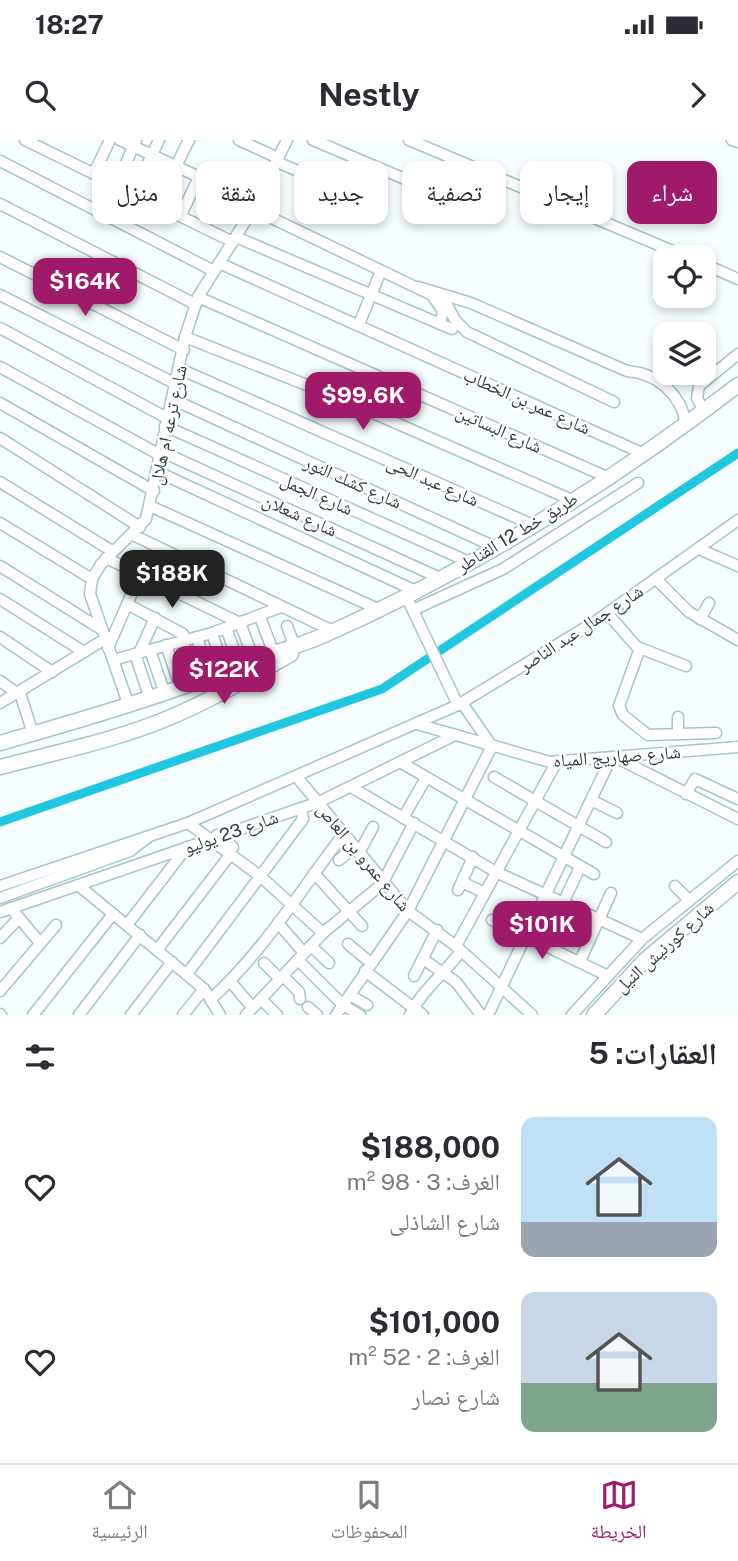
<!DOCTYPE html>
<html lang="ar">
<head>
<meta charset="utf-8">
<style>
	:root { --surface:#fff; --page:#f2f2f3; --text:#2b2b33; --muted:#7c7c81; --line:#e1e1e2; --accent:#9f1b6a }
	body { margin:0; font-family:"Public Sans","Noto Naskh Arabic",sans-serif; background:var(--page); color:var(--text); direction:rtl; height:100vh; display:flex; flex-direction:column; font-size:26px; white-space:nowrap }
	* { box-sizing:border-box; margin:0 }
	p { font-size:23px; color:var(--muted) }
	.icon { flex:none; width:38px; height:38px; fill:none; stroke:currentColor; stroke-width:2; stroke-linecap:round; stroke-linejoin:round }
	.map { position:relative; height:875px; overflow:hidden; direction:ltr }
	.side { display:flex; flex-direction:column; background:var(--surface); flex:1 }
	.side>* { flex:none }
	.hud { position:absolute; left:21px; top:21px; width:696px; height:63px; direction:rtl; display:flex; gap:14px }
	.controls { position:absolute; left:653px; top:105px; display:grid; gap:14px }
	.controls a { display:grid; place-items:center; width:63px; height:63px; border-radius:14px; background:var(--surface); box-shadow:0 4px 10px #0003; font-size:35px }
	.price { position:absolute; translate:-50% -60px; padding:0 16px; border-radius:14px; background:var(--accent); color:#fff; font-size:23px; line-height:46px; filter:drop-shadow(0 2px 4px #0008) }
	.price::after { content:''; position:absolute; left:50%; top:42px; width:21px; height:16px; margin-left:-10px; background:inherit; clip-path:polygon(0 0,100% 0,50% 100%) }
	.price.selected { background:#222; color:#fff }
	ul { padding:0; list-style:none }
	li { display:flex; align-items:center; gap:21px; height:175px; padding:0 21px }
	li span { display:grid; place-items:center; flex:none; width:196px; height:140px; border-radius:14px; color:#555 }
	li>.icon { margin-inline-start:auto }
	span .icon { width:84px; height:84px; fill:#fffc; stroke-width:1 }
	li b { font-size:30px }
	h2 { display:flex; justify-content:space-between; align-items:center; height:84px; padding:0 21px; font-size:30px }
	.chip { padding:0 24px; border-radius:14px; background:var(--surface); box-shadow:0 4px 10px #0003; font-size:24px; line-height:63px }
	.chip.selected { background:var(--accent); color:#fff }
	.status { display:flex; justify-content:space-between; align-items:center; height:49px; padding:0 35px; background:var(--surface); direction:ltr }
	.status svg { height:19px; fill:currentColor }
	header { display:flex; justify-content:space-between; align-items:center; height:91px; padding:0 21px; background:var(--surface); font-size:32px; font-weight:700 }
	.tabs { display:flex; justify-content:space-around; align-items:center; height:98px; border-top:2px solid var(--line); background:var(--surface); font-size:19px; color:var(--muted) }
	.tabs a { display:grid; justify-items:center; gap:4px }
	.tabs .selected { color:var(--accent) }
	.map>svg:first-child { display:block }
</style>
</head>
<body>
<div class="status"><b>18:27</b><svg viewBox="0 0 49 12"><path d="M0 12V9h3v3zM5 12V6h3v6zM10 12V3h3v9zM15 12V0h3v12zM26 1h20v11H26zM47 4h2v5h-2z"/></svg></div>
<header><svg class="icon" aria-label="forward" viewBox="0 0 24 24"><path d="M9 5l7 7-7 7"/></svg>Nestly<svg class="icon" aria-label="search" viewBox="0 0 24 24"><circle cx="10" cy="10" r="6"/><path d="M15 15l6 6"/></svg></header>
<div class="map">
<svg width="738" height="875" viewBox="0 0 738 875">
	<rect width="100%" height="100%" fill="#f6fdfe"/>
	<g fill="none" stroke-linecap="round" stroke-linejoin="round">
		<path stroke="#21c6df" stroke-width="9" d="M0,682L382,549L738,313"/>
		<defs>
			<g id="minor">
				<path d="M25,0L233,102"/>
				<path d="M120,0L199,37L181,75"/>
				<path d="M239,0L278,18"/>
				<path d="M313,0L426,48"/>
				<path d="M409,0L687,117"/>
				<path d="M732,0L738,2"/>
				<path d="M0,21L214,131"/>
				<path d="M277,22L375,64"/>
				<path d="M94,33L110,0"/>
				<path d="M199,37L227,52"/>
				<path d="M117,44L136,0"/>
				<path d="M134,52L159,0"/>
				<path d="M0,64L195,164"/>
				<path d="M157,64L189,0"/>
				<path d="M253,69L432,155L443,171L440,184"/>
				<path d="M236,97L452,189"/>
				<path d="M0,117L184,210"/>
				<path d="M219,123L644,314"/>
				<path d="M704,124L738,139"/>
				<path d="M418,147L471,163L627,231C657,233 681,254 686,284"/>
				<path d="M0,155L176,244"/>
				<path d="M198,157L607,337"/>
				<path d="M445,161L455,180L467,192L614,262"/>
				<path d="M359,184L381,131"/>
				<path d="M0,188L167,278"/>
				<path d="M185,197L332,255L572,360"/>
				<path d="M0,227L160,315"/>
				<path d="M180,229L533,385"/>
				<path d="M172,259L495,407"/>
				<path d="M0,263L154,351"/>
				<path d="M704,271L697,258L699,246L738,214"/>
				<path d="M165,286L469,422"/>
				<path d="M0,298L140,387"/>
				<path d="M160,311L440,438"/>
				<path d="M158,332L416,451"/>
				<path d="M0,342L112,411"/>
				<path d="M150,366L378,469"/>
				<path d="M0,383L92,439"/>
				<path d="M133,395L333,491"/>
				<path d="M699,409L738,426"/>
				<path d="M106,418L240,483L254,520"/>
				<path d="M0,426L101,489"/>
				<path d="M656,439L689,472L738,500"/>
				<path d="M406,456L458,565"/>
				<path d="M0,459L84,512"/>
				<path d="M127,464L183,494L185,500"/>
				<path d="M413,470L503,429L638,343"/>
				<path d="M607,473L637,507L686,526"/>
				<path d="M260,477L274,514"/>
				<path d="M700,479L709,463"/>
				<path d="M287,486L295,507"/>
				<path d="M226,488L240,526"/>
				<path d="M212,493L225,532"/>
				<path d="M0,497L52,532"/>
				<path d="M197,497L209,538"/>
				<path d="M182,501L197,543"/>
				<path d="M166,505L181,549"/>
				<path d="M108,508L132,453"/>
				<path d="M640,508L619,566L623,575L648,595L716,593"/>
				<path d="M150,510L165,554"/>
				<path d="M139,513L155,478"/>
				<path d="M135,514L150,559"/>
				<path d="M113,520L212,493L281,467"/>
				<path d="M0,541L21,556L33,594"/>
				<path d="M0,563L105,499"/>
				<path d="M129,566L90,454L92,439L101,424L146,379L185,197L198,157L253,69L287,0"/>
				<path d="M678,577V594"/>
				<path d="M417,584L550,622L738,607"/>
				<path d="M617,618L738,679"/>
				<path d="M400,622L594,734"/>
				<path d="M296,636L408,771L456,806L532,875"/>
				<path d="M494,637L606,702"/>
				<path d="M351,647L496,732L642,799"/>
				<path d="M686,654L695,639L738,659"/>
				<path d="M591,660L617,673"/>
				<path d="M403,678L426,638"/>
				<path d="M188,683L260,736L323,793"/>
				<path d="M217,695L233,707"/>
				<path d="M359,713L373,687"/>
				<path d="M339,720L355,707"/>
				<path d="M314,733L362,786"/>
				<path d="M462,742L485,753"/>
				<path d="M78,745L204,849L220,875"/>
				<path d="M0,746L188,683L458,565L596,481L738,380"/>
				<path d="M675,746L688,759"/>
				<path d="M458,750L473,717"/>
				<path d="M0,758L130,711L148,697"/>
				<path d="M563,763L580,727"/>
				<path d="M11,768L40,803"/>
				<path d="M0,772L319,662L455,595"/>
				<path d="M492,780L606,835"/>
				<path d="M278,783L304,813"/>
				<path d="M127,785L187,707"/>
				<path d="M0,798L19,778"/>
				<path d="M348,804L371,823"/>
				<path d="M311,806L329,823"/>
				<path d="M456,806L557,621"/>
				<path d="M157,810L230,715"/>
				<path d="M423,819L456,842L481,875"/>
				<path d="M298,820L343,865L360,875"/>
				<path d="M580,821L611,753"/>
				<path d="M264,823L280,839"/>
				<path d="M365,831L423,875"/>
				<path d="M187,834L303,679L301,668"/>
				<path d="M283,836L299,852L300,859"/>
				<path d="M414,836L437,790"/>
				<path d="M230,841L252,867"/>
				<path d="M0,851L56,785"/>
				<path d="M350,855L367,865"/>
				<path d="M211,859C264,811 302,748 345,692"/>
				<path d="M261,859L277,875"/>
				<path d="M308,867L317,875"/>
				<path d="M0,874L1,875"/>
				<path d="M33,875L113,774"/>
				<path d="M79,875L140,795"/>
				<path d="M131,875L172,822"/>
				<path d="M183,875L204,849"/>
				<path d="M246,875L323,793L382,744L414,683"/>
				<path d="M336,875L408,771L490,610L489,602L462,563"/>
				<path d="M410,875C422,850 445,833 461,811"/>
				<path d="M488,875L611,618"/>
				<path d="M572,875L642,799L738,721"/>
			</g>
			<g id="major">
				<path d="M0,603C85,579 169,554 252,521C274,512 299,506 322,496C469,432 610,343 738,245"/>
				<path d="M0,627C57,612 117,600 171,577C213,559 252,537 291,514"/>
				<path d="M594,875L645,820L738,742"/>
			</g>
		</defs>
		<use href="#minor" stroke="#a5c5cc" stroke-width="13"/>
		<use href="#major" stroke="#a5c5cc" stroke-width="17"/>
		<use href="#minor" stroke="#fff" stroke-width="10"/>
		<use href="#major" stroke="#fff" stroke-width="14"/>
	</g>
	<g text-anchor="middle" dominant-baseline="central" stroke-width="5" stroke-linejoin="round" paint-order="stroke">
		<g font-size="18" fill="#2f3c3f" stroke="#fff">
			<text transform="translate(527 261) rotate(24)">شارع عمر بن الخطاب</text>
			<text transform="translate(168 285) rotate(-78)">شارع ترعه ام هلال</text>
			<text transform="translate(499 289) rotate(24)">شارع البساتين</text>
			<text transform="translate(433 341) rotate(24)">شارع عبد الحى</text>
			<text transform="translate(353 342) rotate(24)">شارع كشك النور</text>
			<text transform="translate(317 354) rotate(24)">شارع الجمل</text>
			<text transform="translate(300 375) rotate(24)">شارع شعلان</text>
			<text transform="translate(517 392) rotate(-31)">طريق خط 12 القناطر</text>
			<text transform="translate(581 488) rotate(-33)">شارع جمال عبد الناصر</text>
			<text transform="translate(617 616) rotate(-4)">شارع صهاريج المياه</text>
			<text transform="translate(231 692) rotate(-19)">شارع 23 يوليو</text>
			<text transform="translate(364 717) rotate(50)">شارع عمرو بن العاص</text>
			<text transform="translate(664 807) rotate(-42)">شارع كورنيش النيل</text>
		</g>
	</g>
</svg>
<div class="controls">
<a><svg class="icon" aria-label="locate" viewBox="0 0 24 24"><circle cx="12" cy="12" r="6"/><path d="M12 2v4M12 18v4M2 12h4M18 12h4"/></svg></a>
<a><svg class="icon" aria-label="layers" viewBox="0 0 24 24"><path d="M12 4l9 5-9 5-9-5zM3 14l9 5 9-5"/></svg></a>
</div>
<b class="price" style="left:85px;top:178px">$164K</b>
<b class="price" style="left:363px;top:292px">$99.6K</b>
<b class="price selected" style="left:172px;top:470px">$188K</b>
<b class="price" style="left:224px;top:566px">$122K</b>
<b class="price" style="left:542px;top:821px">$101K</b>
<div class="hud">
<a class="chip selected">شراء</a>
<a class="chip">إيجار</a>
<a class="chip">تصفية</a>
<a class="chip">جديد</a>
<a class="chip">شقة</a>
<a class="chip">منزل</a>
</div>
</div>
<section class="side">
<h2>العقارات: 5<svg class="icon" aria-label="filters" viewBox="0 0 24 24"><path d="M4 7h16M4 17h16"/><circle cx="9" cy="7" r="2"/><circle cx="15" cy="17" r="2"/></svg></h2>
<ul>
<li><span style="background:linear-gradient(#bfe0f5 75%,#9aa5b1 0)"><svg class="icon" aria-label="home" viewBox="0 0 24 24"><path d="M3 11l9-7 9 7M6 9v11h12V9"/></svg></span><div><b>$188,000</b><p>الغرف: 3 · 98 m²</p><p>شارع الشاذلى</p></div><svg class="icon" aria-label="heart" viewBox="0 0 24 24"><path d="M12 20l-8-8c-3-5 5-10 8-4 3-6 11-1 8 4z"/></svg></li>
<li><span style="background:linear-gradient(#c9d6e8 65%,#7fa58c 0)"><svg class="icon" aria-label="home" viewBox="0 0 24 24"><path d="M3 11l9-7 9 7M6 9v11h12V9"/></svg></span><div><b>$101,000</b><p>الغرف: 2 · 52 m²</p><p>شارع نصار</p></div><svg class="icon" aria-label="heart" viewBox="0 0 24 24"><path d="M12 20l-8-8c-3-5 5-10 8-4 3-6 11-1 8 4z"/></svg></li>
</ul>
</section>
<nav class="tabs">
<a class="selected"><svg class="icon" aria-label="map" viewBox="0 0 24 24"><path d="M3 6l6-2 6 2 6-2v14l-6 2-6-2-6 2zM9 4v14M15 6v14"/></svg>الخريطة</a>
<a><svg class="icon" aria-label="saved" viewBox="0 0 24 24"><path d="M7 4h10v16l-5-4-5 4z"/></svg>المحفوظات</a>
<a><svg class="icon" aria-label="home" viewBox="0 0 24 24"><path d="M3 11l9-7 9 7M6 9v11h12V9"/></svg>الرئيسية</a>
</nav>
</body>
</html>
